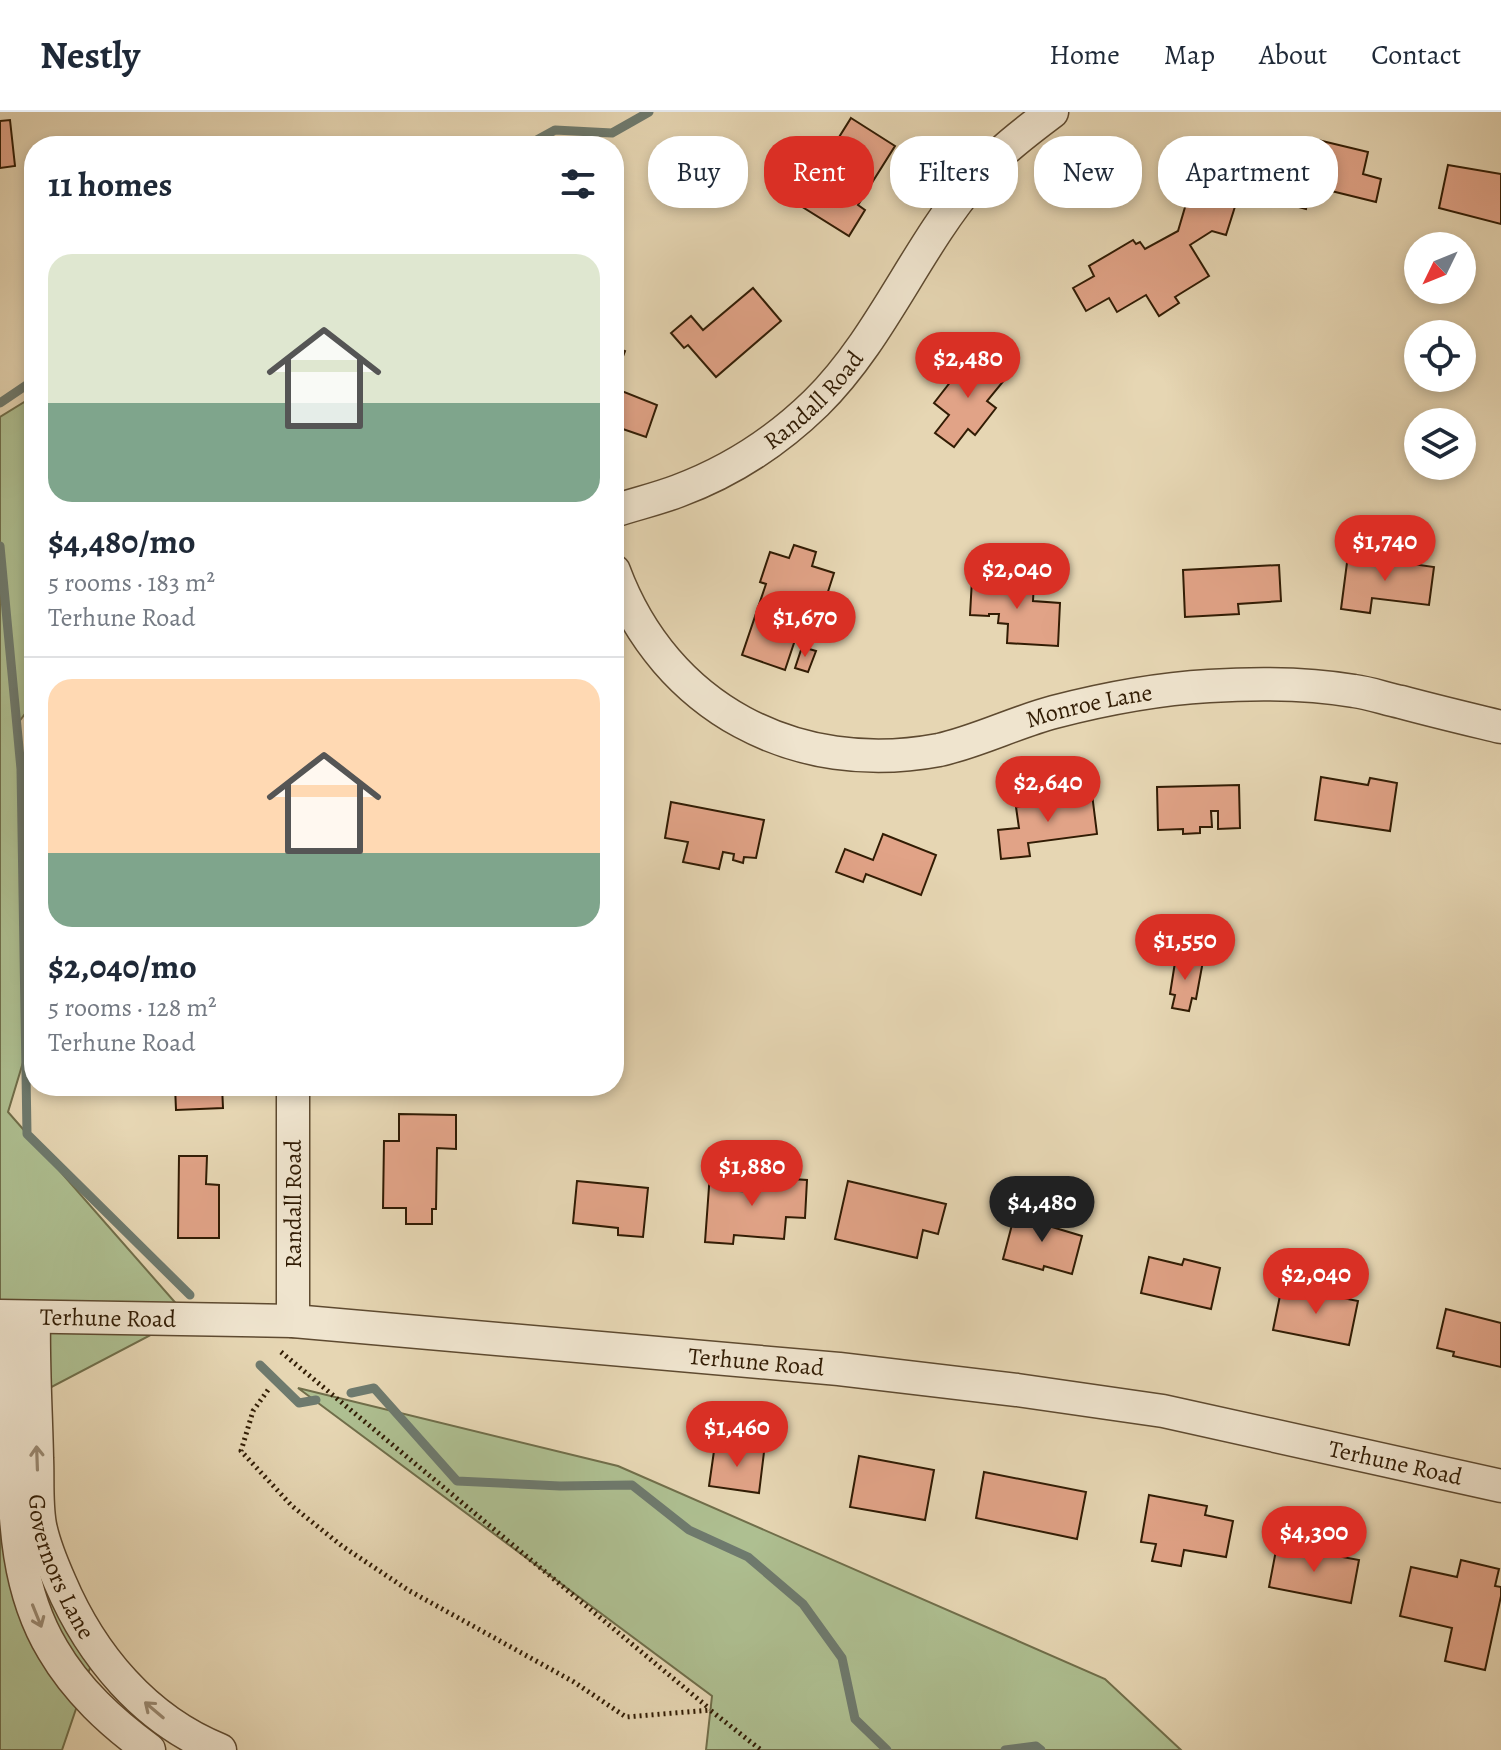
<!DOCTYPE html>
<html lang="en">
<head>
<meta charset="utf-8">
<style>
	:root { --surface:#fff; --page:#f2f2f3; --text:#1f2937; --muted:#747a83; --line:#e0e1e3; --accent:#d93025 }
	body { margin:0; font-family:Alegreya,serif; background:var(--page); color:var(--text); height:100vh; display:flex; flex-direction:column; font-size:30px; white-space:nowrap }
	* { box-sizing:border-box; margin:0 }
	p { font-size:26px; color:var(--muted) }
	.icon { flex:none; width:44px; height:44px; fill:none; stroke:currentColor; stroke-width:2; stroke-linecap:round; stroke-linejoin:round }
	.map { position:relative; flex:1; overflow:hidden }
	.panel { position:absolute; left:24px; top:24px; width:600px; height:960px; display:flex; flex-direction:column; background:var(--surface); border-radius:32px; box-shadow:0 4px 12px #0003 }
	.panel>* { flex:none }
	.top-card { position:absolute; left:648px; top:24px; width:732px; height:72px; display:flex; gap:16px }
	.needle { width:52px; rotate:227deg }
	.buttons { position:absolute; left:1404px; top:120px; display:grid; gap:16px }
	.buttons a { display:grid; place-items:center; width:72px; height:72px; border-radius:50%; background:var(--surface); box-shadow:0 4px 12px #0003; font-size:40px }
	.price { position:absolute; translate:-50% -68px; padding:0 18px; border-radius:28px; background:var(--accent); color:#fff; font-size:26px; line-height:52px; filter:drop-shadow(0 2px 4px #0008) }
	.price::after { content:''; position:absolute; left:50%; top:48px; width:24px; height:18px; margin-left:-12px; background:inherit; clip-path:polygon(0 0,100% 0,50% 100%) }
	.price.active { background:#222; color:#fff }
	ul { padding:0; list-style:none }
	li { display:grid; align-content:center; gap:16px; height:424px; padding:0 24px }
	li+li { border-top:2px solid var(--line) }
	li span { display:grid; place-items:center; height:248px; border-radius:24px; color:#555 }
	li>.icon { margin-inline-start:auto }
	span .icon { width:144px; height:144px; fill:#fffc; stroke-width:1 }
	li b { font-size:34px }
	h2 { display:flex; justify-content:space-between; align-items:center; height:96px; padding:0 24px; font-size:34px }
	.pill { padding:0 28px; border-radius:32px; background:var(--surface); box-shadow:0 4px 12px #0003; font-size:28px; line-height:72px }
	.pill.active { background:var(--accent); color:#fff }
	header { display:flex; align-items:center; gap:48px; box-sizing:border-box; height:112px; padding:0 40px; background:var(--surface); border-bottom:2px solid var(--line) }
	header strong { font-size:38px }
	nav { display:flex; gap:44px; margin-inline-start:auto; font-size:28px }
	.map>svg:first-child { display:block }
</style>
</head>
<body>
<header>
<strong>Nestly</strong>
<nav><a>Home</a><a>Map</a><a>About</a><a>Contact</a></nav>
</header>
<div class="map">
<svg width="1501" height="1638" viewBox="0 0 1501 1638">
	<rect width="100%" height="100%" fill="#e6d6b3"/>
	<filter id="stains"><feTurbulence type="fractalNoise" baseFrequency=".0025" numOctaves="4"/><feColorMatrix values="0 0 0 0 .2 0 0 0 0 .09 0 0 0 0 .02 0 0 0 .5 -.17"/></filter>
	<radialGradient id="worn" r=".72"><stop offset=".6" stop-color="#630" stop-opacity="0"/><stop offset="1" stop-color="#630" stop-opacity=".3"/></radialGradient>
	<g fill="#aebf91" stroke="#706e4a" stroke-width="2">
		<path d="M34,284V590L15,615L34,738V914L8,1000L187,1204L17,1293L93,1547L62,1638H0V305Z"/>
		<path d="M298,1276L618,1354L1105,1567L1181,1638H706L712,1584Z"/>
	</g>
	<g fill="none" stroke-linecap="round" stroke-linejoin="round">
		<g stroke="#6e7a6e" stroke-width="9">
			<path d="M526,34L555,18L612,21L649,0"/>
			<path d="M0,291L34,268"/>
			<path d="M0,434L21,657L27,1022L190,1183"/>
			<path d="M260,1253L299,1291L316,1288"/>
			<path d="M351,1281L374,1276L457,1369L560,1374L632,1373L689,1418L748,1445L803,1492L842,1546L855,1607L887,1638"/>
			<path d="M1005,1638L1036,1634L1041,1638"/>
		</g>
	</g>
	<g fill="#e1a387" stroke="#311c04" stroke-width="2">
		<path d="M851,6L895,34L858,93L865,98L849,124L788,86L815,44L833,55L840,44L831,38Z"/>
		<path d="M10,8L15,54L0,56V9Z"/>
		<path d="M1318,28L1368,40L1363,62L1381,67L1376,90L1311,74L1306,97L1284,91L1295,45L1313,49Z"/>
		<path d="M1448,53L1501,62V112L1439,96Z"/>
		<path d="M1193,68L1239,82L1226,123L1212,119L1190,133L1209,164L1175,185L1179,191L1159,204L1146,183L1117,200L1109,186L1086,199L1073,176L1094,164L1089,154L1133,128L1136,132L1140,130L1145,137L1178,119Z"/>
		<path d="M753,176L781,209L716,265L688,233L684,236L671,221L691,204L703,218Z"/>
		<path d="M614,235L625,239L614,268L619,278L657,293L646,325L614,314Z"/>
		<path d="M973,241L1006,266L987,289L996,296L975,323L968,317L954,335L935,321L949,303L934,291Z"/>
		<path d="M794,433L816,440L812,454L834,461L825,489L810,483L785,558L742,543L766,472L760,470L770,440L789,446Z"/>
		<path d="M1348,443L1434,455L1429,493L1372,486L1370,501L1341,497Z"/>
		<path d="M1279,453L1281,489L1238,492L1239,502L1185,505L1183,458Z"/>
		<path d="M972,467L1034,470L1033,489L1060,491L1058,534L1007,531L1008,512L998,511L999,502H989V504L970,503Z"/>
		<path d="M802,535L816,539L808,560L795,556Z"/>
		<path d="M1321,665L1368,673L1370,666L1397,671L1390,719L1315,708Z"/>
		<path d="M1239,673L1240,716L1218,717V699H1211L1212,715H1200V721L1183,722V717L1158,718L1157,675Z"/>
		<path d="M1092,682L1097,722L1028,731L1030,744L1001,747L998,718L1019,716L1016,695L1023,694L1022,691Z"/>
		<path d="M671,690L764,708L756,746L744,745L743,751L733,748L734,742L723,740L719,757L683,750L688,730L665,726Z"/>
		<path d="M883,722L936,743L921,783L866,762L863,770L836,760L845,737L873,748Z"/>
		<path d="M1176,844L1203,849L1196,887L1192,886L1189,899L1172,896L1175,883L1170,882Z"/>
		<path d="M175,974H222L223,996L176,998Z"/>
		<path d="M399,1002L456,1003V1037L437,1036L436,1097H432V1112H406V1096H383L384,1029H399Z"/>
		<path d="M179,1044H207L206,1072L219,1073V1126H178Z"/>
		<path d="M710,1061L741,1064L740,1079L760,1080L762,1065L807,1068L805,1106L786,1105L784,1127L734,1123L733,1132L705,1130Z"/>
		<path d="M577,1069L648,1076L643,1125L618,1123V1116L573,1111Z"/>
		<path d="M848,1069L946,1092L938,1122L923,1118L917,1146L835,1127Z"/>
		<path d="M1030,1099L1054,1105L1052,1115L1082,1124L1072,1162L1044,1154L1043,1158L1003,1147L1014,1105L1028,1109Z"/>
		<path d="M1149,1145L1182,1153L1184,1147L1220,1156L1211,1197L1141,1181Z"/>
		<path d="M1282,1174L1358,1189L1349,1233L1273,1218Z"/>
		<path d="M1446,1197L1501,1211V1255L1453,1244L1454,1240L1437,1236Z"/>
		<path d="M715,1332L764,1340L759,1381L709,1374Z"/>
		<path d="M859,1344L934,1358L925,1408L850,1395Z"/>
		<path d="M984,1360L1086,1380L1077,1427L976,1406Z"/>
		<path d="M1149,1383L1207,1394L1205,1403L1233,1409L1226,1445L1184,1438L1181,1454L1152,1449L1156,1432L1141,1430Z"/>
		<path d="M1277,1433L1359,1448L1351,1491L1269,1475Z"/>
		<path d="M1461,1448L1499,1457L1495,1474L1501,1475V1484L1485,1558L1445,1549L1452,1516L1400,1504L1411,1455L1457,1465Z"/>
	</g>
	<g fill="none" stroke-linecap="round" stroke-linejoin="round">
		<defs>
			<g id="minor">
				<path id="s1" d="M614,399C635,392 657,387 678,379C729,360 777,329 816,291C881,227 915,137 974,68C997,42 1024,21 1052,0"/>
				<path id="s2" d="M614,459C665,596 796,665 939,638C976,630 1016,610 1054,600C1104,587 1157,577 1209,574C1256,571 1307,571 1354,579C1370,581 1386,587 1401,590C1434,599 1468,607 1501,615"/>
				<path id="s3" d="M0,1204L293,1209L839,1257L1017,1278L1163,1299L1501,1374"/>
				<path d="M10,1205C11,1247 12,1290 13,1332C15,1404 15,1475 53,1538C77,1579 111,1610 149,1638"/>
				<path id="s4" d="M34,1205C33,1252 36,1299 37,1346C38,1367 36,1391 40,1413C44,1433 52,1452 60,1470C91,1543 145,1608 220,1638"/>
				<path d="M293,1209V974"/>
			</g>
		</defs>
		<use href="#minor" stroke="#5e4a30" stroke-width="35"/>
		<g stroke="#311c04" stroke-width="5" stroke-dasharray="2 4" stroke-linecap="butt">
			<path d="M281,1240L710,1597"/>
			<path d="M268,1278L253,1299L241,1339L292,1394L342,1434L408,1478L574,1570L626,1605L710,1598L761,1638"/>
		</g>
		<use href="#minor" stroke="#efe4ce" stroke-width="32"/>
	</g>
	<defs><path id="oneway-shaft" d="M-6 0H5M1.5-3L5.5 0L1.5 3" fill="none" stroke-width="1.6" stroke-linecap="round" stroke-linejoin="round" transform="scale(2)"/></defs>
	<g stroke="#9a8a73">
		<use href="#oneway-shaft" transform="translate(37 1346) rotate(-92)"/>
		<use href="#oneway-shaft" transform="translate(37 1504) rotate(68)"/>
		<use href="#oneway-shaft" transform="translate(154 1598) rotate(-140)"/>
	</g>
	<g text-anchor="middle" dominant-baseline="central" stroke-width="6" stroke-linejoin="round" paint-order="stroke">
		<g font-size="24" fill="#311c04" stroke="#efe4ce">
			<text stroke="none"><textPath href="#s1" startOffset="232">Randall Road</textPath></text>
			<text stroke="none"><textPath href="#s2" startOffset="562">Monroe Lane</textPath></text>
			<text transform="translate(293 1092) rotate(-90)">Randall Road</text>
			<text stroke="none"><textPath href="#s3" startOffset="108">Terhune Road</textPath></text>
			<text stroke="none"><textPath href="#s3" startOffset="758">Terhune Road</textPath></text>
			<text stroke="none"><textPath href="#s3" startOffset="1406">Terhune Road</textPath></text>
			<text stroke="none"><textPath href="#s4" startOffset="254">Governors Lane</textPath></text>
		</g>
	</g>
	<rect width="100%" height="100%" filter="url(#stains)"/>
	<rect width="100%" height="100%" fill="url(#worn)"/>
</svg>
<div class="buttons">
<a><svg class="needle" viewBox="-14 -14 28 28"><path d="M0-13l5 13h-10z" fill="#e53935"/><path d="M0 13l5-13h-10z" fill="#747a83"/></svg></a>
<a><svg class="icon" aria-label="locate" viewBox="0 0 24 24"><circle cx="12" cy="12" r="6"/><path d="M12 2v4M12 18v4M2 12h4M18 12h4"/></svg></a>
<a><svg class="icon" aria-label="layers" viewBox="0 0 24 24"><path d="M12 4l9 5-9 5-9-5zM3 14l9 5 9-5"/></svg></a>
</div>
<b class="price" style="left:968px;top:288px">$2,480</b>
<b class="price" style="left:1385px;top:471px">$1,740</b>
<b class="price" style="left:1017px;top:499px">$2,040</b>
<b class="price" style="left:805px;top:547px">$1,670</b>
<b class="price" style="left:1048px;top:712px">$2,640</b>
<b class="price" style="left:1185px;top:870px">$1,550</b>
<b class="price" style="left:752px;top:1096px">$1,880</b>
<b class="price active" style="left:1042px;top:1132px">$4,480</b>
<b class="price" style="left:1316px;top:1204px">$2,040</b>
<b class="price" style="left:737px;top:1357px">$1,460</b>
<b class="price" style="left:1314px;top:1462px">$4,300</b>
<div class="top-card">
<a class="pill">Buy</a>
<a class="pill active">Rent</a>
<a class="pill">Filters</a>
<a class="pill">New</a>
<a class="pill">Apartment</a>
</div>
<section class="panel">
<h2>11 homes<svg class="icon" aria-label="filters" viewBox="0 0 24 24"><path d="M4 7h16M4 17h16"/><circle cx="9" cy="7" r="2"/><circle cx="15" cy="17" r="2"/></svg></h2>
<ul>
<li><span style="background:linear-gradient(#dfe7d0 60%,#7fa58c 0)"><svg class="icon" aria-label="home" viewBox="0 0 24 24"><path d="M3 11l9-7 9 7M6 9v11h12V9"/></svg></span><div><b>$4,480/mo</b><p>5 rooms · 183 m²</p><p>Terhune Road</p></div></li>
<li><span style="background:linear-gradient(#ffd9b3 70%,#7fa58c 0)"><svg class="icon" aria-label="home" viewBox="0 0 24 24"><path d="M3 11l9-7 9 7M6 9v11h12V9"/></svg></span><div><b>$2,040/mo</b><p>5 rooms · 128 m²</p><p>Terhune Road</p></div></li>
</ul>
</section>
</div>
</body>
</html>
